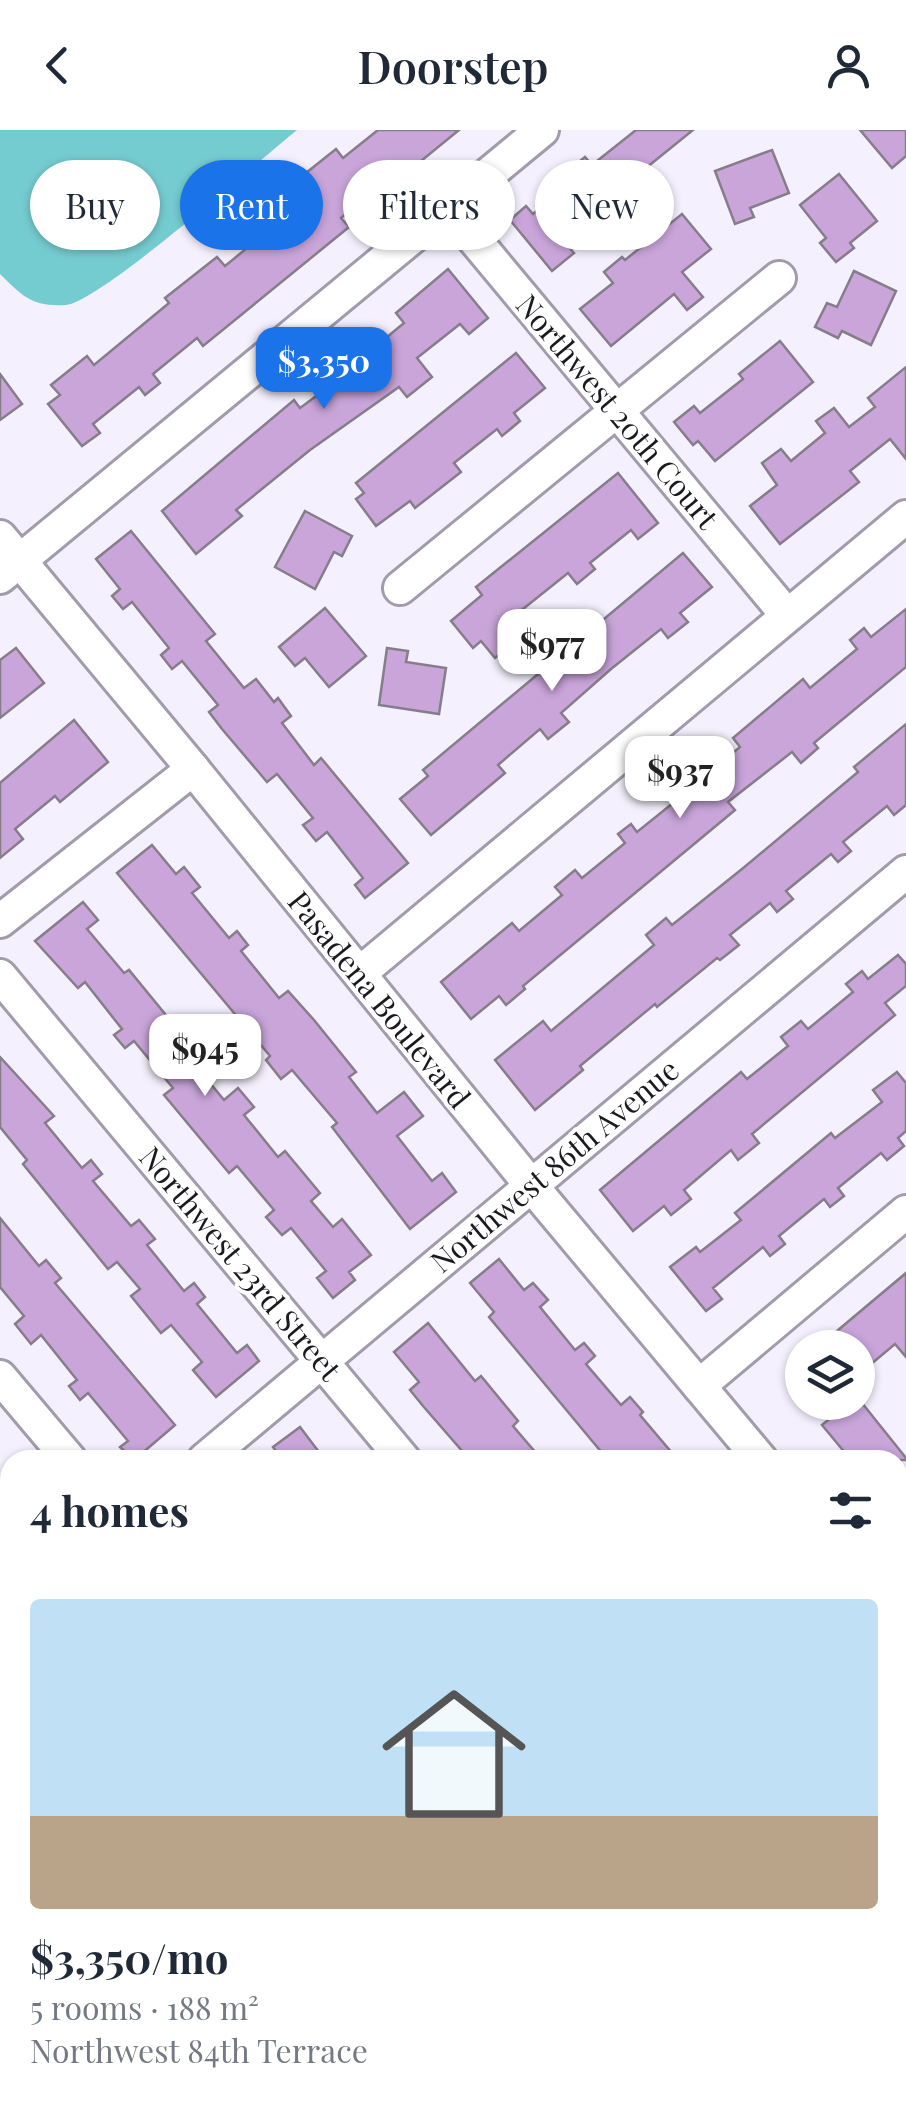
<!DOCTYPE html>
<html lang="en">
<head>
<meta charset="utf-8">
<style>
	:root { --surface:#fff; --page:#f2f2f3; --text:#1f2937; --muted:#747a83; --line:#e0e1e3; --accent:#1a73e8 }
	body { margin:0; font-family:"Playfair Display",serif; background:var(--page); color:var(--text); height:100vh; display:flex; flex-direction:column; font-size:38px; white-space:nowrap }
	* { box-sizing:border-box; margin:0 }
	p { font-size:32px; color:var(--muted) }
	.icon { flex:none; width:55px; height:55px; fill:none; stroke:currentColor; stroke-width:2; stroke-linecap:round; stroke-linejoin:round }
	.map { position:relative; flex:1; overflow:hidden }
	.drawer { position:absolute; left:0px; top:1320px; width:908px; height:672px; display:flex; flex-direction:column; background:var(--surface); border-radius:30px 30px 0 0; box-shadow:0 2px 8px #0004 }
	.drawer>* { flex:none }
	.top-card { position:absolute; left:30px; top:30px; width:848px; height:90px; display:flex; gap:20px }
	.buttons { position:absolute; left:785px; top:1200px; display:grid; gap:20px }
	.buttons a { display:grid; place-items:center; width:90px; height:90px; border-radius:50%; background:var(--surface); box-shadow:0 2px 8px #0004; font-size:50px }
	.price { position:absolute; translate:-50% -85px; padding:0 22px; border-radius:20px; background:#fff; color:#222; font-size:32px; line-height:65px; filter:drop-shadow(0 2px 5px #0008) }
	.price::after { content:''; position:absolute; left:50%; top:60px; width:30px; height:22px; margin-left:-15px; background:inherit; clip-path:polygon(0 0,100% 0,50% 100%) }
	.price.selected { background:var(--accent); color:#fff }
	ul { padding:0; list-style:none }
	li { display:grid; align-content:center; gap:20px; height:530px; padding:0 30px }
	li+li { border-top:2px solid var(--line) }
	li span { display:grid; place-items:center; height:310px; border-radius:10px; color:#555 }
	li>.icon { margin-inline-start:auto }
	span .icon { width:180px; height:180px; fill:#fffc; stroke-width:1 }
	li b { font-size:42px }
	h2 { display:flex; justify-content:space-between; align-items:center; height:120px; padding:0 30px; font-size:42px }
	.chip { padding:0 35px; border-radius:45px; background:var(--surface); box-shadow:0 2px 8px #0004; font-size:35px; line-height:90px }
	.chip.selected { background:var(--accent); color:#fff }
	header { display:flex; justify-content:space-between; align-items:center; height:130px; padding:0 30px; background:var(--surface); font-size:45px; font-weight:600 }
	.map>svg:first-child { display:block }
</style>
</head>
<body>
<header><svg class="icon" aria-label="back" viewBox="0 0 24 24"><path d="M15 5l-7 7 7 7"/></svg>Doorstep<svg class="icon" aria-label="person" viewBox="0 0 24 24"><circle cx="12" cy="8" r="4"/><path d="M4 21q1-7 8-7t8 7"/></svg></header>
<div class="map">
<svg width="906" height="1992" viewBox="0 0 906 1992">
	<rect width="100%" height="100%" fill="#f5f0fd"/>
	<g fill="#75ccd0">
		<path d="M0,0H297C260,30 100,172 66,175C31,177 23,166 0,144Z"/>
		<path d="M0,1566L10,1579V1707L0,1719Z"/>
		<path d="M355,1983L361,1992H148L140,1983Z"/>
	</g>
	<g fill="#c9a5da" stroke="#867d8b" stroke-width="2.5">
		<path d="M378,0H459L388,58L384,53L341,88L349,97L203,216L197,208L153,244L160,253L145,265L139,257L93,294L100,303L82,316L48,274L60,265L51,255L87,226L94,235L169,173L165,168L217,127L225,136L269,100L251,79L267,66L279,81L309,56L301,47L336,19L343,28Z"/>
		<path d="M636,0H693L646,38L655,49L639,61L636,57L567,115L574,123L552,141L510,90L526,76L533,84L576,48L569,40L585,27L592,35Z"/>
		<path d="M860,0H906V26L892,38Z"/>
		<path d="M772,20L789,63L750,78L754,87L735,94L715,41Z"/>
		<path d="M839,44L877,91L850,113L854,118L836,132L820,113L826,108L800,75Z"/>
		<path d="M682,84L711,119L682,142L703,167L687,180L674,164L611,216L580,179L613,153L604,142L622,127L625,130Z"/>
		<path d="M448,139L488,188L469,204L460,194L417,228L432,247L407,267L399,257L310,320L236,380L242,386L196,424L162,381L294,270L300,278L346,244L337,234L356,218L363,227L404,193L396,183Z"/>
		<path d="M854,141L896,161L871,215L842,201L838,208L815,197L827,173L837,177Z"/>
		<path d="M780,211L813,252L715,331L698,311L693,315L674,292L694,276L700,283L743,249L739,244Z"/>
		<path d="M516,223L545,258L514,283L520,291L502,306L497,299L454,333L461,342L415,378L410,371L376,396L356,369L364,363L356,353Z"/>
		<path d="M906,237V329L890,309L850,341L859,352L780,414L750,376L777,355L762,333L781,319L791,331L825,303L816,291L834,278L849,297L875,277L868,268Z"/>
		<path d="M0,244L22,274L0,290Z"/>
		<path d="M618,343L658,393L638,409L631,400L590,433L595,439L577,454L568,443L518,483L531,499L495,528L481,511L473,518L451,491L482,465L476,457Z"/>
		<path d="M305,381L352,406L342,426L334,422L315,459L275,437Z"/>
		<path d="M131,401L215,504L206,511L244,558L256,549L274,572L278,568L291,586L282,593L314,635L321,628L408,733L365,768L355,755L363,748L327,702L316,711L303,695L313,688L277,644L267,652L222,599L209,582L218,575L182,531L172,539L161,525L169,518L132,472L123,479L112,466L120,459L96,429Z"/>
		<path d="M683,423L712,457L680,483L688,492L668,508L661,499L611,539L561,583L569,592L548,609L540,599L498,635L505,643L431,705L400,669L428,646L423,640Z"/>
		<path d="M325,478L366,526L329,557L305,528L295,536L279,517Z"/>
		<path d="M906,479V537L814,613L818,618L801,633L792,622L728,672L735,680L523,856L525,859L506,875L499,866L471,889L441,852L512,793L519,801L562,765L555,757L575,740L582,748L625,713L618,704L631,694L637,702L683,665L676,656L691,643L697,652L740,617L733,608L803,549L810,558L857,519L850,510L864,498L871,507Z"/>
		<path d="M16,518L44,553L0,588V530Z"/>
		<path d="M387,518L408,521L406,532L446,538L439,584L379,575Z"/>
		<path d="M74,590L108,632L60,672L55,666L15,699L23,709L0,728V653Z"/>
		<path d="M906,594V675L894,685L887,676L843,712L851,721L838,732L831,724L786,761L793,769L777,782L770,773L730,805L739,815L720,830L717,828L657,877L655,874L580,936L583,940L535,980L495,930L543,891L551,901L654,815L646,805L666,788L672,795L742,739L858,642L854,637Z"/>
		<path d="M152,715L176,744L184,737L200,757L192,763L229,808L237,801L248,815L241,821L279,868L288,861L314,890L356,942L349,947L377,983L404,962L423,986L397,1006L432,1051L442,1043L456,1062L410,1099L332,997L337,993L292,940L281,949L266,930L270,926L117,743Z"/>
		<path d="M83,772L98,790L87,799L124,843L129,840L179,901L182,898L202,923L192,931L224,970L238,958L254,977L244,985L278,1027L285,1021L320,1063L311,1071L333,1097L342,1089L371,1125L349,1142L355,1150L333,1168L317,1148L326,1141L291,1098L282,1105L266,1087L274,1080L237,1036L229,1043L164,965L173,958L134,911L125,918L114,905L122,899L85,852L78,858L35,811Z"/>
		<path d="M898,825L906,834V856L885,873L895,885L752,1004L759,1013L738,1030L731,1020L684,1060L691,1069L671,1085L664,1076L633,1101L600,1060L741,942L747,949L788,916L781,907L801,891L808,899L853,862L846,854L862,841L868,849Z"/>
		<path d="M0,927L54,986L45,993L82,1038L91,1030L102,1044L93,1051L131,1096L139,1090L155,1109L147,1115L184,1161L194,1153L205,1167L197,1174L237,1223L247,1215L259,1231L216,1267L193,1240L202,1232L171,1195L161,1203L131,1166L140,1159L117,1132L108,1139L23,1034L27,1030L0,997Z"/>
		<path d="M897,942L906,953V1001L898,1008L904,1016L887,1030L881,1023L838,1058L844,1066L830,1077L824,1069L779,1106L785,1114L770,1126L763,1117L713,1158L722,1169L706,1181L670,1137L696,1117L700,1122L741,1090L735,1083L831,1003L835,1008L882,972L873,960Z"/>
		<path d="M0,1088L39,1136L46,1130L61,1148L55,1153L175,1295L134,1330L120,1317L128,1311L88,1263L80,1270L69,1256L77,1250L41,1205L31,1214L15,1194L24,1186L0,1157Z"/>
		<path d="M499,1129L524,1160L533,1153L548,1170L540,1177L575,1220L584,1213L595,1226L586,1234L621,1275L630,1267L643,1282L640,1285L678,1330H608L489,1187L494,1182L470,1153Z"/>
		<path d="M906,1143V1227L895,1214L858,1245V1218H841L831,1206Z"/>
		<path d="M428,1193L475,1251L481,1246L518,1291L513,1296L542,1330H470L423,1276L410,1260L419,1252L394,1222Z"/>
		<path d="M858,1268L906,1328V1330H851L822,1295L850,1272H858Z"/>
		<path d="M300,1297L325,1330H283L273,1317Z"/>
	</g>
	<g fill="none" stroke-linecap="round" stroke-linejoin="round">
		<defs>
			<g id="minor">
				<path d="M449,79L786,484"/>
				<path d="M0,407L193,639L530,1054L761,1330"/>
				<path d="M0,447L542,0"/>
				<path d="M400,458L779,148"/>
				<path d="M0,791L193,639"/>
				<path d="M360,843L906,387"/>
				<path d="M0,846L404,1330"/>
				<path d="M0,1247L70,1330"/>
				<path d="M699,1256L906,1082"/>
				<path d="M204,1330L906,742"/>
				<path d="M898,1494L906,1504"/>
				<path d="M898,1634L906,1627"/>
				<path d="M878,1992L889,1982"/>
			</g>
			<g id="major">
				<path d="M0,1878L10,1890"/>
				<path d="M0,1972L17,1992"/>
				<path d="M88,1982L96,1992"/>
			</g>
		</defs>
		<use href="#minor" stroke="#a19bab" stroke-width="38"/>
		<use href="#major" stroke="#d1d1d2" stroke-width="48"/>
		<use href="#minor" stroke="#fff" stroke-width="32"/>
		<use href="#major" stroke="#e9bfdd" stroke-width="42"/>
	</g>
	<g text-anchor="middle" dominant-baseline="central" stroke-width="8" stroke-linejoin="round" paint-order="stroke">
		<g font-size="30" fill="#1b191f" stroke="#fff">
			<text transform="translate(618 281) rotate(50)">Northwest 20th Court</text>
			<text transform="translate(380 869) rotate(51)">Pasadena Boulevard</text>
			<text transform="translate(554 1035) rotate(-40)">Northwest 86th Avenue</text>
			<text transform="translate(241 1133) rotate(50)">Northwest 23rd Street</text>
		</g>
	</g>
</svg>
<div class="buttons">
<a><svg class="icon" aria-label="layers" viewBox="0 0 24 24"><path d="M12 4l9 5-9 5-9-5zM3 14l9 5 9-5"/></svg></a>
</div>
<b class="price selected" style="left:324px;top:282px">$3,350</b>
<b class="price" style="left:552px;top:564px">$977</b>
<b class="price" style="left:680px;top:691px">$937</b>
<b class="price" style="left:205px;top:969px">$945</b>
<div class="top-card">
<a class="chip">Buy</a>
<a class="chip selected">Rent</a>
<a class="chip">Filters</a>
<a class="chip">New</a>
</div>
<section class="drawer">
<h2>4 homes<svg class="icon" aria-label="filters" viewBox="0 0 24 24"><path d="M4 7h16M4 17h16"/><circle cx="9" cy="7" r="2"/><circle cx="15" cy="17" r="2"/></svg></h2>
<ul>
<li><span style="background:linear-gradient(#bfe0f5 70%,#b9a48a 0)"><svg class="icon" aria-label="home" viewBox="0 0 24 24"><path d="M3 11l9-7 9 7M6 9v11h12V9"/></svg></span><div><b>$3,350/mo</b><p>5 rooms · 188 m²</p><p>Northwest 84th Terrace</p></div></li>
</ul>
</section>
</div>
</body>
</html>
